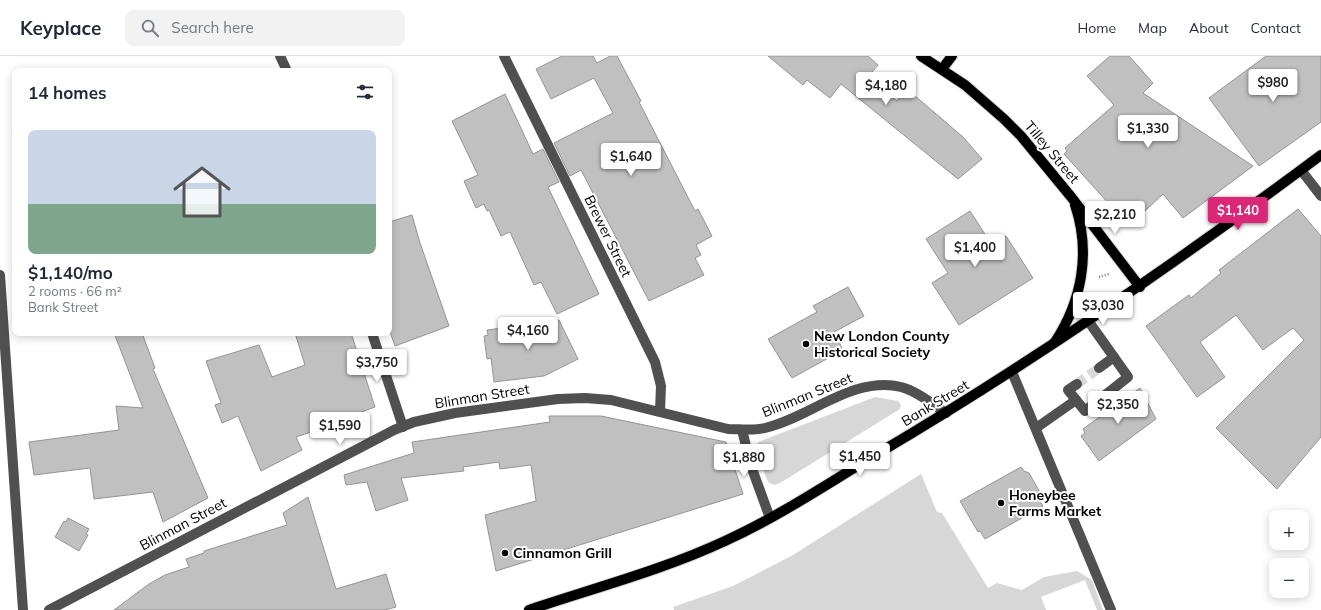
<!DOCTYPE html>
<html lang="en">
<head>
<meta charset="utf-8">
<style>
	:root { --surface:#fff; --page:#f2f2f3; --text:#1f2937; --muted:#747a83; --line:#e0e1e3; --accent:#db2777 }
	body { margin:0; font-family:Mulish,sans-serif; background:var(--page); color:var(--text); height:100vh; display:flex; flex-direction:column; font-size:15px; white-space:nowrap }
	* { box-sizing:border-box; margin:0 }
	p { font-size:13px; color:var(--muted) }
	.icon { flex:none; width:22px; height:22px; fill:none; stroke:currentColor; stroke-width:2; stroke-linecap:round; stroke-linejoin:round }
	.map { position:relative; flex:1; overflow:hidden }
	.panel { position:absolute; left:12px; top:12px; width:380px; height:268px; display:flex; flex-direction:column; background:var(--surface); border-radius:8px; box-shadow:0 2px 10px #0003 }
	.panel>* { flex:none }
	.fabs { position:absolute; left:1269px; top:454px; display:grid; gap:8px }
	.fabs a { display:grid; place-items:center; width:40px; height:40px; border-radius:8px; background:var(--surface); box-shadow:0 2px 10px #0003; font-size:20px }
	.price { position:absolute; translate:-50% -34px; padding:0 9px; border-radius:4px; background:#fff; color:#222; font-size:13px; line-height:26px; filter:drop-shadow(0 1px 2px #0008) }
	.price::after { content:''; position:absolute; left:50%; top:24px; width:12px; height:9px; margin-left:-6px; background:inherit; clip-path:polygon(0 0,100% 0,50% 100%) }
	.price.current { background:var(--accent); color:#fff }
	ul { padding:0; list-style:none }
	li { display:grid; align-content:center; gap:8px; height:212px; padding:0 16px }
	li+li { border-top:1px solid var(--line) }
	li span { display:grid; place-items:center; height:124px; border-radius:8px; color:#555 }
	li>.icon { margin-inline-start:auto }
	span .icon { width:72px; height:72px; fill:#fffc; stroke-width:1 }
	li b { font-size:17px }
	h2 { display:flex; justify-content:space-between; align-items:center; height:48px; padding:0 16px; font-size:17px }
	header { display:flex; align-items:center; gap:24px; box-sizing:border-box; height:56px; padding:0 20px; background:var(--surface); border-bottom:1px solid var(--line) }
	header strong { font-size:19px }
	nav { display:flex; gap:22px; margin-inline-start:auto; font-size:14px }
	.search { width:280px; height:36px; background:var(--page); display:flex; align-items:center; gap:10px; box-sizing:border-box; padding:0 14px; border-radius:8px; color:var(--muted); font-size:15px }
	.map>svg:first-child { display:block }
</style>
</head>
<body>
<header>
<strong>Keyplace</strong>
<div class="search"><svg class="icon" aria-label="search" viewBox="0 0 24 24"><circle cx="10" cy="10" r="6"/><path d="M15 15l6 6"/></svg>Search here</div>
<nav><a>Home</a><a>Map</a><a>About</a><a>Contact</a></nav>
</header>
<div class="map">
<svg width="1321" height="554" viewBox="0 0 1321 554">
	<rect width="100%" height="100%" fill="#fff"/>
	<g fill="#d7d7d7">
		<path d="M875,341L898,345L901,349L900,353L780,427L774,429L768,426L756,394L758,386Z"/>
		<path d="M921,418L937,456L942,457L988,532L997,527L1022,534L1044,521L1077,515L1092,524L1103,554H1097L1085,524L1041,541L1046,554H674L673,551L733,530L793,499Z"/>
	</g>
	<g fill="#c0c0c0" stroke="#949494">
		<path d="M562,0H593L597,7L610,0H617L641,45L639,46L695,155L698,153L712,180L696,189L701,199L695,202L704,219L649,245L581,114L570,120L554,87L613,57L594,22L551,43L536,13Z"/>
		<path d="M768,0H868L878,9L867,22L897,45L907,33L963,81L982,103L958,123L841,28L830,42L807,24L803,29Z"/>
		<path d="M1110,0H1129L1153,27L1143,37L1253,110L1183,162L1163,138L1129,170L1064,98L1067,95L1065,92L1114,49L1087,20Z"/>
		<path d="M1266,0H1321V66L1259,110L1209,42Z"/>
		<path d="M505,38L533,98L543,93L559,126L548,131L599,238L557,258L541,226L534,229L510,176L501,180L489,154L487,155L484,148L476,152L464,125L478,119L452,65Z"/>
		<path d="M1298,153L1321,180V381L1277,433L1216,372L1304,284L1293,272L1263,294L1236,259L1200,286L1225,321L1197,341L1146,270L1189,239L1191,242L1221,217L1219,214Z"/>
		<path d="M970,155L992,189L1006,180L1033,222L959,269L932,227L948,217L926,183Z"/>
		<path d="M412,159L420,187L449,270L395,290L389,273V166Z"/>
		<path d="M848,231L864,260L834,276L843,294L792,322L768,283L817,256L813,250Z"/>
		<path d="M559,264L578,303L544,320L494,326L491,302L487,303L484,280L488,279L487,274L517,270L518,279L542,267Z"/>
		<path d="M114,277H142L155,312L153,313L208,442L163,466L153,436L94,443L90,412L34,419L29,386L119,374L116,350L143,352Z"/>
		<path d="M295,277H351L375,351L361,356L362,359L296,381L302,394L261,415L238,360L222,367L215,349L221,347L206,305L259,289L272,321L305,309Z"/>
		<path d="M1140,332L1156,363L1099,405L1081,380L1085,377L1083,373Z"/>
		<path d="M549,360H601L726,386L743,438L496,515L485,459L536,445L531,409L500,413L499,406L463,411L464,415L401,422L408,444L376,455L367,426L346,429L344,419L414,397L412,386L550,366Z"/>
		<path d="M1021,411L1024,415L1029,417L1042,440L1038,442L1043,450L985,483L980,475L978,476L960,445Z"/>
		<path d="M308,441L336,533L386,518L396,551L385,554H114L149,528L165,519L189,511L186,503L204,497V495L287,469L283,457Z"/>
		<path d="M68,462L89,473L86,478L88,479L79,495L55,481L64,465L66,466Z"/>
	</g>
	<g fill="none" stroke-linecap="round" stroke-linejoin="round">
		<path stroke="#d9d9d9" stroke-width="10" stroke-dasharray="10 5" stroke-linecap="butt" d="M1077,328L1099,312"/>
		<defs>
			<g id="major">
				<path d="M921,0L965,29L1004,63L1021,80L1072,142L1140,231"/>
				<path d="M942,13L952,0"/>
				<path d="M1055,286C1082,245 1091,196 1075,149"/>
				<path d="M529,554C594,532 663,514 725,485C778,461 827,428 877,398C1031,307 1178,206 1321,99"/>
			</g>
		</defs>
		<use href="#major" stroke="#dbdbdb" stroke-width="12"/>
		<path stroke="#727272" stroke-width="2.5" stroke-dasharray="1 2" stroke-linecap="butt" d="M1099,221L1109,218"/>
		<g stroke="#505050" stroke-width="10">
			<path d="M280,0L287,15"/>
			<path d="M504,0L655,306L661,330L660,355"/>
			<path d="M1301,114L1321,140"/>
			<path d="M0,219L23,554"/>
			<path d="M372,277L403,371"/>
			<path d="M1099,312L1114,301"/>
			<path d="M1012,316L1111,554"/>
			<path d="M1077,328L1068,334L1085,355L1128,321L1089,266"/>
			<path d="M1036,372L1076,344"/>
			<path d="M742,374L751,410L770,462"/>
			<path d="M49,554L394,374L414,366L455,357L558,343L585,342L611,344L728,373C740,373 753,375 765,372C809,362 854,319 901,331C917,335 932,348 946,357"/>
		</g>
		<use href="#major" stroke="#000" stroke-width="10"/>
	</g>
	<g fill="#000" stroke="#fff" stroke-width="1.5">
		<circle cx="806" cy="288" r="4"/>
		<circle cx="1001" cy="447" r="4"/>
		<circle cx="505" cy="497" r="4"/>
	</g>
	<g text-anchor="middle" dominant-baseline="central" stroke-width="4" stroke-linejoin="round" paint-order="stroke">
		<g font-size="14" fill="#000" stroke="#fff">
			<text transform="translate(1052 96) rotate(50)">Tilley Street</text>
			<text transform="translate(608 180) rotate(64)">Brewer Street</text>
			<text transform="translate(807 339) rotate(-22)">Blinman Street</text>
			<text transform="translate(482 340) rotate(-9)">Blinman Street</text>
			<text transform="translate(935 347) rotate(-31)">Bank Street</text>
			<text transform="translate(183 468) rotate(-28)">Blinman Street</text>
		</g>
		<g font-size="14" font-weight="bold" fill="#000" stroke="#fff" text-anchor="start">
			<text x="814" y="280">New London County<tspan x="814" dy="16">Historical Society</tspan></text>
			<text x="1009" y="439">Honeybee<tspan x="1009" dy="16">Farms Market</tspan></text>
			<text x="513" y="497">Cinnamon Grill</text>
		</g>
	</g>
</svg>
<div class="fabs">
<a>+</a>
<a>−</a>
</div>
<b class="price" style="left:1273px;top:47px">$980</b>
<b class="price" style="left:886px;top:50px">$4,180</b>
<b class="price" style="left:1148px;top:93px">$1,330</b>
<b class="price" style="left:631px;top:121px">$1,640</b>
<b class="price current" style="left:1238px;top:175px">$1,140</b>
<b class="price" style="left:1115px;top:179px">$2,210</b>
<b class="price" style="left:975px;top:212px">$1,400</b>
<b class="price" style="left:1103px;top:270px">$3,030</b>
<b class="price" style="left:528px;top:295px">$4,160</b>
<b class="price" style="left:377px;top:327px">$3,750</b>
<b class="price" style="left:1118px;top:369px">$2,350</b>
<b class="price" style="left:340px;top:390px">$1,590</b>
<b class="price" style="left:860px;top:421px">$1,450</b>
<b class="price" style="left:744px;top:422px">$1,880</b>
<section class="panel">
<h2>14 homes<svg class="icon" aria-label="filters" viewBox="0 0 24 24"><path d="M4 7h16M4 17h16"/><circle cx="9" cy="7" r="2"/><circle cx="15" cy="17" r="2"/></svg></h2>
<ul>
<li><span style="background:linear-gradient(#c9d6e8 60%,#7fa58c 0)"><svg class="icon" aria-label="home" viewBox="0 0 24 24"><path d="M3 11l9-7 9 7M6 9v11h12V9"/></svg></span><div><b>$1,140/mo</b><p>2 rooms · 66 m²</p><p>Bank Street</p></div></li>
</ul>
</section>
</div>
</body>
</html>
